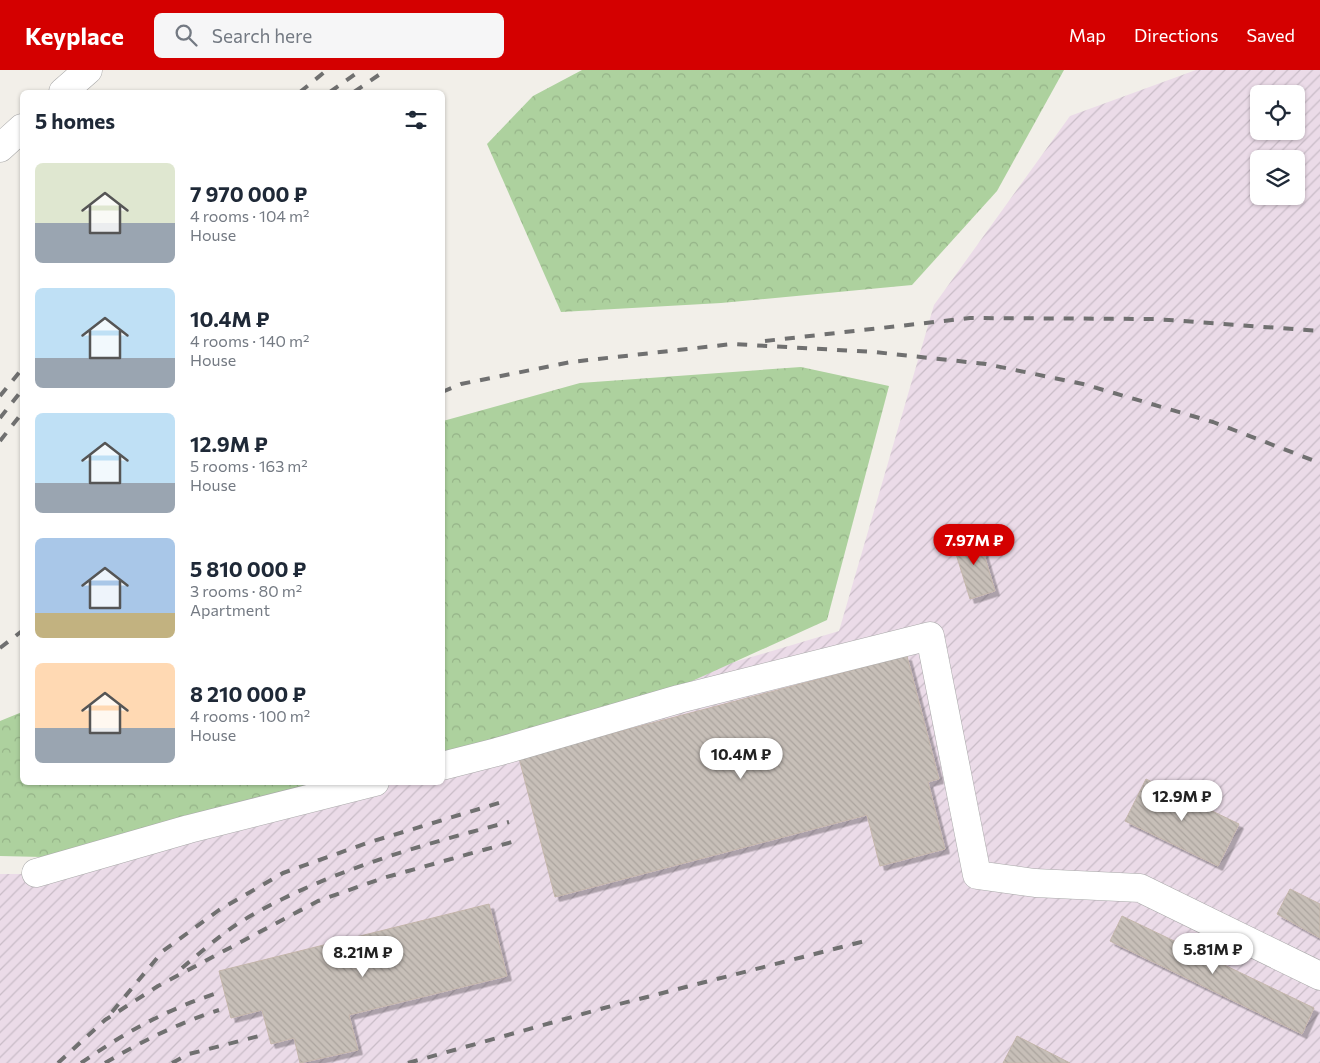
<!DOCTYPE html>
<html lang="en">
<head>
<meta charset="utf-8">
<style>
	:root { --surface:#fff; --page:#f6f6f7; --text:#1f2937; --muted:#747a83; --accent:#d40000 }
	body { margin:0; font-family:Commissioner,sans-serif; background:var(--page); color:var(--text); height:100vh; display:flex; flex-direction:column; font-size:19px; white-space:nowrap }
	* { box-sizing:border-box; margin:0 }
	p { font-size:16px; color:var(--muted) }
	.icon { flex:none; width:28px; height:28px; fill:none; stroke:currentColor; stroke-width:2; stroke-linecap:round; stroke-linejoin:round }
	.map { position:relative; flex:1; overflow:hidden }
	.drawer { position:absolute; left:20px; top:20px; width:425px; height:695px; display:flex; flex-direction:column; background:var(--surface); border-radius:8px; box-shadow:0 1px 4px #0004 }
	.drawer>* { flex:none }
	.buttons { position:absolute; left:1250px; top:15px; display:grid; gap:10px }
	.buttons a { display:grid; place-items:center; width:55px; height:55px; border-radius:8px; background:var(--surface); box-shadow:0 1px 4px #0004; font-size:25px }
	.price { position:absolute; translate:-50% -42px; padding:0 11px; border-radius:18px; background:#fff; color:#222; font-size:16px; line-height:32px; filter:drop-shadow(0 1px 2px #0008) }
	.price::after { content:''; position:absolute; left:50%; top:30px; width:15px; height:11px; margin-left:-8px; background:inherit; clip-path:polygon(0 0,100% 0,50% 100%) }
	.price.on { background:var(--accent); color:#fff }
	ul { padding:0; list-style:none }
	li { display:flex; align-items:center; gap:15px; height:125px; padding:0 15px }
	li span { display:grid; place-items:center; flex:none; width:140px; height:100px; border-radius:8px; color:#555 }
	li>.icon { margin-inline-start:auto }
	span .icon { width:60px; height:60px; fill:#fffc; stroke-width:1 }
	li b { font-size:21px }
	h2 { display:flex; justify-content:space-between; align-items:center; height:60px; padding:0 15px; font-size:21px }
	header { display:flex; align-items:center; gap:30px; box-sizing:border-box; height:70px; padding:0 25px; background:var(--accent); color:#fff }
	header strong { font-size:24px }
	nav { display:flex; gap:28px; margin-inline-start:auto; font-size:18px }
	.search { width:350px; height:45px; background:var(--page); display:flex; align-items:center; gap:12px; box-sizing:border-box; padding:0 18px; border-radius:8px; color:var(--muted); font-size:19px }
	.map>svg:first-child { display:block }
</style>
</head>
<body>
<header>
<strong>Keyplace</strong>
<div class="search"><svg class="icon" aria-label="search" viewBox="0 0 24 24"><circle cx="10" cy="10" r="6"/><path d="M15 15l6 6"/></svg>Search here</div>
<nav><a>Map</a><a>Directions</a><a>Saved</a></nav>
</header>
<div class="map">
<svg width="1320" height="993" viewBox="0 0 1320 993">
	<defs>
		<pattern id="industrial-furrows" width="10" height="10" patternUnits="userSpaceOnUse" patternTransform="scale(1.25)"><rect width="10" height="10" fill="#ebdbe8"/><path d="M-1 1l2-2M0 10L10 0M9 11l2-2" fill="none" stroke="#c9bcc7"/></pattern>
		<pattern id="forest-crowns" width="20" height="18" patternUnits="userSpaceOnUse" patternTransform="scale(1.25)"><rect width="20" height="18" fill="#add19e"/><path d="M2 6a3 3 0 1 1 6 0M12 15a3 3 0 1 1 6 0" fill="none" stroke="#95b388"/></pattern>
		<pattern id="building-back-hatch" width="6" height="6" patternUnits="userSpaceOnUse" patternTransform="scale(1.25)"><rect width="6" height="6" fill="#c7bfb8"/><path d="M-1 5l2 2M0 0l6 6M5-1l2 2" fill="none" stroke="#aba49e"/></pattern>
		<filter id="shadow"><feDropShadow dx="4.5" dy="4.5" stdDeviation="0" flood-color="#0004"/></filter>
	</defs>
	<rect width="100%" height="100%" fill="#f2efe9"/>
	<path fill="url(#industrial-furrows)" fill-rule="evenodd" d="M1196,0H1320V993H0V804H23L330,713L442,712L443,679L839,561L934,235L1070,46ZM1259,24H1296V61H1259ZM1259,89H1296V126H1259Z"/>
	<g fill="url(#forest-crowns)">
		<path d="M582,0H1064L997,121L912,215L721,233L561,242L487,74L533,26Z"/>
		<path d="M801,297L889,316L827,550L648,631L443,684V351L580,313Z"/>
		<path d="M22,642V712L331,713L43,787L0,786V651Z"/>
	</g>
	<g fill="url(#building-back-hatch)" stroke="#c4b6ab" filter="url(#shadow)">
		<path d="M978,464L995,521L970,529L952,471Z"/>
		<path d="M907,586L939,709L928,712L945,779L880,796L867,745L555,827L519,688Z"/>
		<path d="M1146,709L1239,754L1218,796L1125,751Z"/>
		<path d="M1290,819L1320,834V868L1277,844Z"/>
		<path d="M489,834L507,906L349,945L358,980L300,993L294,968L271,974L262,940L231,948L219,901Z"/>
		<path d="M1122,846L1314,938L1302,964L1110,871Z"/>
		<path d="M1017,966L1070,993H1003Z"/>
	</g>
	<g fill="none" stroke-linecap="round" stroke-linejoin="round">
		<defs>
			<g id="minor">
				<path d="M63,22L88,0"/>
				<path d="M0,78L22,58"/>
				<path d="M442,696L497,682L679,629L930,566L977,805L1035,813L1140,818L1320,906"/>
				<path d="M36,803L189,759L375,712"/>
			</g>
		</defs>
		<use href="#minor" stroke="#a9a9a9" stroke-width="29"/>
		<use href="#minor" stroke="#fff" stroke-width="28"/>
		<g stroke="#707070" stroke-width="4" stroke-dasharray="10 10" stroke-linecap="butt">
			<path d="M300,22L327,0"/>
			<path d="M330,22L361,0"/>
			<path d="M354,22L386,0"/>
			<path d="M765,271L970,248L1155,249L1320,261"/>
			<path d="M442,322L461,314L571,292L732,274L874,282L986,294L1083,314L1213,352L1320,393"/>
			<path d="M0,326L22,299"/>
			<path d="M0,348L22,320"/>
			<path d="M0,371L22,343"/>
			<path d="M0,578L22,561"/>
			<path d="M182,898C201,882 221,864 242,851C324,802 417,776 509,752"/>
			<path d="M112,942L163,881L219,840L283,803L367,773L502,732"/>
			<path d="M58,993L105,950L158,916L318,831L383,808L512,772"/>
			<path d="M81,993C126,962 162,942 214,924"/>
			<path d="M105,993C142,971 179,953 219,940"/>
			<path d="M172,993L189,984L259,966"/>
			<path d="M408,993L604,938L869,870"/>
		</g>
	</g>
</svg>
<div class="buttons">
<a><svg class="icon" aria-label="locate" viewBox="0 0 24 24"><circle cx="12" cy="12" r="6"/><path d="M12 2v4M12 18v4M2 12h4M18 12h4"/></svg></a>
<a><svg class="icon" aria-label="layers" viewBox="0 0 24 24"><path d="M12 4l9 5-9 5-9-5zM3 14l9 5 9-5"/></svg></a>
</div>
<b class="price on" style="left:974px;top:496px">7.97M ₽</b>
<b class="price" style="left:741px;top:710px">10.4M ₽</b>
<b class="price" style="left:1182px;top:752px">12.9M ₽</b>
<b class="price" style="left:1213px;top:905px">5.81M ₽</b>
<b class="price" style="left:363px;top:908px">8.21M ₽</b>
<section class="drawer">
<h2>5 homes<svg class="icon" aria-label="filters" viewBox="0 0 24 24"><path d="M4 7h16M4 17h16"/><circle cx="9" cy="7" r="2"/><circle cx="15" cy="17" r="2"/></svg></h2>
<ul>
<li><span style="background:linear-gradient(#dfe7d0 60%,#9aa5b1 0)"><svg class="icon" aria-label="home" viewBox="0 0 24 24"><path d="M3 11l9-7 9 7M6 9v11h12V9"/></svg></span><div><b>7 970 000 ₽</b><p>4 rooms · 104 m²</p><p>House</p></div></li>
<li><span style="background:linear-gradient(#bfe0f5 70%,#9aa5b1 0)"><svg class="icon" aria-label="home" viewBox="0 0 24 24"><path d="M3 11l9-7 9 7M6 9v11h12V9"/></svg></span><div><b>10.4M ₽</b><p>4 rooms · 140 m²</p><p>House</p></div></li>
<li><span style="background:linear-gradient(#bfe0f5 70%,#9aa5b1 0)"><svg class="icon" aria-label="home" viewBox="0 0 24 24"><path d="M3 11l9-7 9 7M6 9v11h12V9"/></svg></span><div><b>12.9M ₽</b><p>5 rooms · 163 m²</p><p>House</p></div></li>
<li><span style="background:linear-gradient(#a9c7e8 75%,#c2b280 0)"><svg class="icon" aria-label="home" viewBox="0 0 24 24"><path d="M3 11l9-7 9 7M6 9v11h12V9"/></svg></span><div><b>5 810 000 ₽</b><p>3 rooms · 80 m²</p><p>Apartment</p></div></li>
<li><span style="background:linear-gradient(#ffd9b3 65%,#9aa5b1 0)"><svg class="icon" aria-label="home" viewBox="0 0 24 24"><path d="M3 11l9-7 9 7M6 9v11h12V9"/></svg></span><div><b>8 210 000 ₽</b><p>4 rooms · 100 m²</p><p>House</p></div></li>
</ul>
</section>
</div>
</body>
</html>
